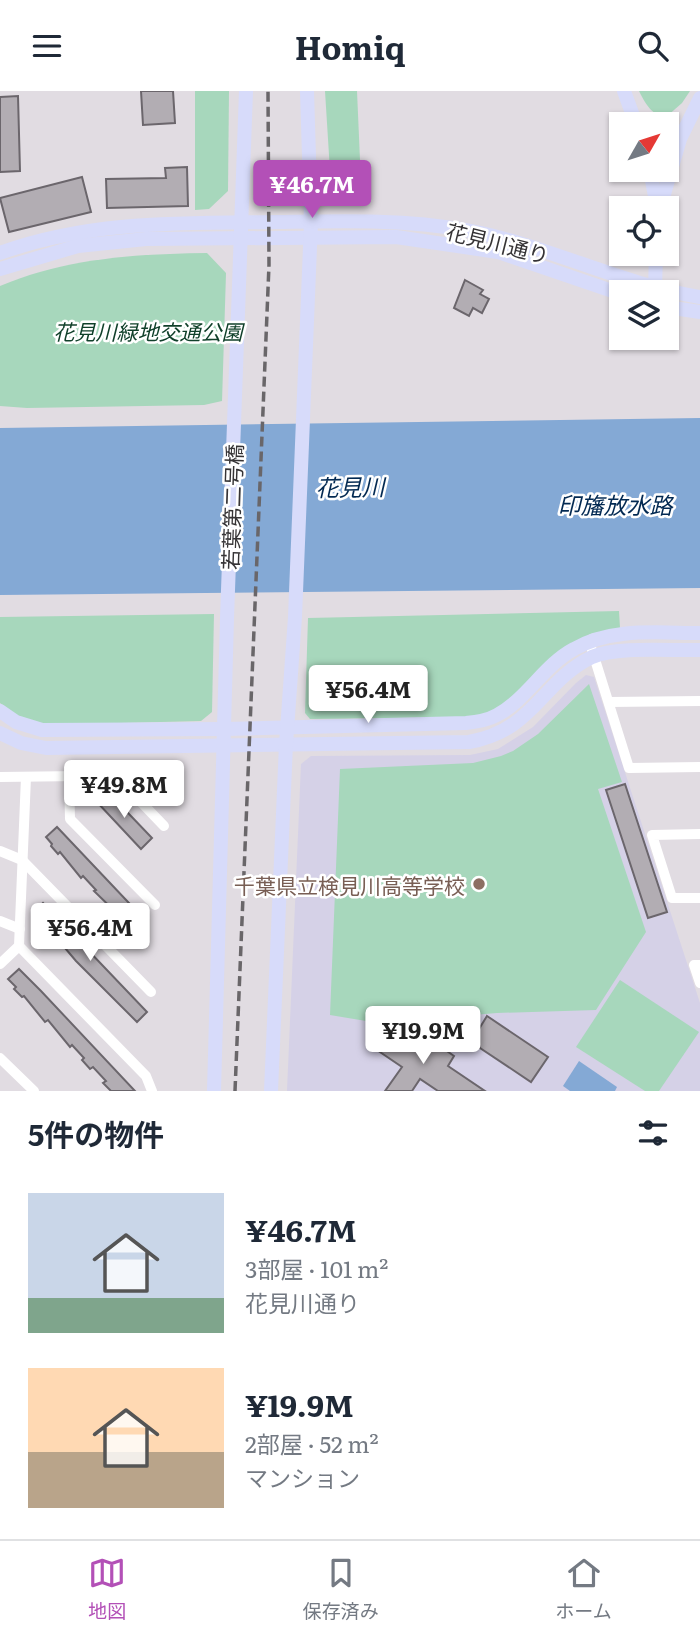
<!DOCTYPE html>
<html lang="ja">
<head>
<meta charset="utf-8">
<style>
	:root { --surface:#fff; --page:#f6f6f7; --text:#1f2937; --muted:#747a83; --line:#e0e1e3; --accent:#b350b7 }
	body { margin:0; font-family:Literata,"Noto Sans JP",serif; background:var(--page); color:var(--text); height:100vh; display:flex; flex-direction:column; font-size:26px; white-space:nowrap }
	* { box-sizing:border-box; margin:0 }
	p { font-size:23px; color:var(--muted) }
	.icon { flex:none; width:38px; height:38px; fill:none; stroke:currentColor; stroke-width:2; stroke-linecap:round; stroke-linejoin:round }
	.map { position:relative; height:1000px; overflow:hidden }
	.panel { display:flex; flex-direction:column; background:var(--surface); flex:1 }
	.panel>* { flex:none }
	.needle { width:46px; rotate:51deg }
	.fabs { position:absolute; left:609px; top:21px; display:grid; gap:14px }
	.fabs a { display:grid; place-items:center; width:70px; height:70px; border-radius:0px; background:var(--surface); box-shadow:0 2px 5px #0004; font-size:35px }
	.price { position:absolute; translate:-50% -60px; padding:0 16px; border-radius:7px; background:#fff; color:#222; font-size:23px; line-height:46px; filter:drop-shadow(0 2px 4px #0008) }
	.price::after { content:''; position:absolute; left:50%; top:42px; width:21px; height:16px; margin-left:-10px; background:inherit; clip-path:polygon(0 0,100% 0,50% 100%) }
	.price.on { background:var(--accent); color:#fff }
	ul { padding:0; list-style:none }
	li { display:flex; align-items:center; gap:21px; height:175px; padding:0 28px }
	li span { display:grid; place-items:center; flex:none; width:196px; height:140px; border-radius:0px; color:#555 }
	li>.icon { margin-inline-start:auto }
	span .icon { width:84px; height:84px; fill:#fffc; stroke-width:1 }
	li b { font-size:30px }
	h2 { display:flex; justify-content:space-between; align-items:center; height:84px; padding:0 28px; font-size:30px }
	header { display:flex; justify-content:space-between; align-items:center; height:91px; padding:0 28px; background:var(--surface); font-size:32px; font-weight:700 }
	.menu { display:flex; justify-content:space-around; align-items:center; height:98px; border-top:2px solid var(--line); background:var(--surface); font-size:19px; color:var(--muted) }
	.menu a { display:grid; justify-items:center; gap:4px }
	.menu .on { color:var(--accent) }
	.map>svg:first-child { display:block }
</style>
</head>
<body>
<header><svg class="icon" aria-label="menu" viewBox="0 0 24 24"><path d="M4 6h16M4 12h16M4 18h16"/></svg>Homiq<svg class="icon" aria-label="search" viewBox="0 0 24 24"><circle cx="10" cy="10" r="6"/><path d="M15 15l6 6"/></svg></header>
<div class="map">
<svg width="700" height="1000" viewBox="0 0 700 1000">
	<rect width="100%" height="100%" fill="#e1dce2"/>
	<path fill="#d5d1e7" d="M586,584L594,586L700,912V1000H287L301,673L311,665L470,664L498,658L533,636L576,592Z"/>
	<g fill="#a7d7bc">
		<path d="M195,0H229L228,100L209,118L195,119Z"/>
		<path d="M325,0H357L362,115L350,113L331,96Z"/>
		<path d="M639,0H690L682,12L666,26C652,25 645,12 639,0Z"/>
		<path d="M207,162L226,182L222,310L204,314L27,317L0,315V195C66,167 136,163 207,162Z"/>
		<path d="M619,520L620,537L590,543L497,620L478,626L310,628L305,622L308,527Z"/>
		<path d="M214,523L212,621L201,630L41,634L20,627L0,612V526Z"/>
		<path d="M589,593L622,691L598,698L646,841L596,919L497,922L378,932L330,924L340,678L473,672L501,665L513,660L538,643Z"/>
		<path d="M620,889L699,941L659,1000H645L576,956Z"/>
	</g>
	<g fill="#84a9d5">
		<path d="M700,327V497L0,504V337Z"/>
		<path d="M579,970L617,996L615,1000H570L563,995Z"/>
	</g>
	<g fill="#b2adb3" stroke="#6b666c" stroke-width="2">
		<path d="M141,0H173L175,32L143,34Z"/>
		<path d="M18,5L20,80L0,81V6Z"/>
		<path d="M187,76L188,115L107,117L106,88L166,87L165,77Z"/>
		<path d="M82,86L91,121L9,141L0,107Z"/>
		<path d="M465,189L483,199L480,203L489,208L482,222L473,217L469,225L454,217Z"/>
		<path d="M625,693L667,821L648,827L606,699Z"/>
		<path d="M107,700L152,747L141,758L96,710Z"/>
		<path d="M57,736L146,830L135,840L94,800L96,799L83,785L81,787L60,761L58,763L51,755L52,753L46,746Z"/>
		<path d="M43,812L147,921L137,931L76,870L49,838L47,839L39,830L40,829L33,822Z"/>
		<path d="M19,878L41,900L135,1000H111L103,992L106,990L93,976L90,978L82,969L84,967L72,954L70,956L48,929L45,931L24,905L22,906L14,898L16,896L8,888Z"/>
		<path d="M487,925L548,966L531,991L471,951Z"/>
		<path d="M391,938L424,959L431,949L454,965L448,975L485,1000H438L420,988L412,1000H385L402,976L377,959Z"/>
	</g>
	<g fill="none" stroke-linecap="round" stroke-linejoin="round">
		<g stroke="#fff" stroke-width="10">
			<path d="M592,559L629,677L700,676"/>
			<path d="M609,611L700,610"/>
			<path d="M116,685L164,735"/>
			<path d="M0,686L163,684"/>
			<path d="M69,687L70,728L155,814"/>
			<path d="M700,743L652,744L672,807H700"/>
			<path d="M0,760L22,769L151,901"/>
			<path d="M0,830L20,838"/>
			<path d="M19,855L146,985L152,1000"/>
			<path d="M0,873L19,855L26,686"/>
			<path d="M700,874H694L700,892"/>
			<path d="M0,967L34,1000"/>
		</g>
		<g stroke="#d7dbfa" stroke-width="14">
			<path d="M624,0L636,33"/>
			<path d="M650,79L657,116"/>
			<path d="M660,117L680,48L700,7"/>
			<path d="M0,162C90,129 184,132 279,131C340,130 404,128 465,139C545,153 619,193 700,206"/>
			<path d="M0,178L78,155L146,148L396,146L498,161L621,203"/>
			<path d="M655,197L656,163"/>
			<path d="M667,216L700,221"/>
			<path d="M0,620L16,631L42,639L225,638L466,632C477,631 488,629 497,624C527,608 544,574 574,558C612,536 658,542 700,542"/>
			<path d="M0,642L21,652L46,657L469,651C535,639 541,591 592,566C617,555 671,560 700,559"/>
			<path d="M214,1000L227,527L246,0"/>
			<path d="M271,1000L286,653L295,526L311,131L307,0"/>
		</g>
		<path stroke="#696669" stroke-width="3.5" stroke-dasharray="10 5" stroke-linecap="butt" d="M235,1000L269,174L268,0"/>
	</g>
	<circle fill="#8d6e63" stroke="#fff" stroke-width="2.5" cx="479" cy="793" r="7"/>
	<g text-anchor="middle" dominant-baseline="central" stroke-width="5" stroke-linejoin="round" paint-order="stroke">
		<g font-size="21" fill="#363436" stroke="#fff">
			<text transform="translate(498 151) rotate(14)">花見川通り</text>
			<text transform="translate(231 416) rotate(-88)">若葉第二号橋</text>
		</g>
		<g font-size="21" font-style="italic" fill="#10402a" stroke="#fff">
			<text x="148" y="239">花見川緑地交通公園</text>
		</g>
		<g font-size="21" fill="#785e54" stroke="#fff" text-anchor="end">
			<text x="465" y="793">千葉県立検見川高等学校</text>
		</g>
		<g font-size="23" font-style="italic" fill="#022952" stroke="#fff">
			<text transform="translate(350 395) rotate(-1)">花見川</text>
			<text x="615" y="413">印旛放水路</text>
		</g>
	</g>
</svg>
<div class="fabs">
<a><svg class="needle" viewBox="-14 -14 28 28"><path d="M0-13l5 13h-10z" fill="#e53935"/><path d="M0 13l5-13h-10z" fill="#747a83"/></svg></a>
<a><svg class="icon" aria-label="locate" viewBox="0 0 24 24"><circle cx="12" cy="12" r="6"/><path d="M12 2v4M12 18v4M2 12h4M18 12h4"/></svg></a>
<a><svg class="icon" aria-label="layers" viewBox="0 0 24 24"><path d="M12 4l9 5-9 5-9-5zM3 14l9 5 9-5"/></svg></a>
</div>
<b class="price on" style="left:312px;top:129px">¥46.7M</b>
<b class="price" style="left:368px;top:634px">¥56.4M</b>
<b class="price" style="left:124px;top:729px">¥49.8M</b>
<b class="price" style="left:90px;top:872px">¥56.4M</b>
<b class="price" style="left:423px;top:975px">¥19.9M</b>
</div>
<section class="panel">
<h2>5件の物件<svg class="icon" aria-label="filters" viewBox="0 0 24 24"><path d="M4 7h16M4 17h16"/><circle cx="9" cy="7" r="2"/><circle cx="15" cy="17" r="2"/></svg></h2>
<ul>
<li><span style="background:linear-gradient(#c9d6e8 75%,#7fa58c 0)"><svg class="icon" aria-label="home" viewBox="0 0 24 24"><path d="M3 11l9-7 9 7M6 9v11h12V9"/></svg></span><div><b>¥46.7M</b><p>3部屋 · 101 m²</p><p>花見川通り</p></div></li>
<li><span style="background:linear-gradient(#ffd9b3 60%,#b9a48a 0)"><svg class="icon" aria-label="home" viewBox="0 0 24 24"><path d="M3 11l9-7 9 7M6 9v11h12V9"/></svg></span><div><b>¥19.9M</b><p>2部屋 · 52 m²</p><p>マンション</p></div></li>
</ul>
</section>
<nav class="menu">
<a class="on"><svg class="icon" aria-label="map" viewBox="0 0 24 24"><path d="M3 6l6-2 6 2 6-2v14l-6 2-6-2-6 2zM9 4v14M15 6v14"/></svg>地図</a>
<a><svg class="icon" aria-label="saved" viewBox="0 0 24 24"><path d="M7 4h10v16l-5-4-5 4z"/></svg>保存済み</a>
<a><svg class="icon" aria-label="home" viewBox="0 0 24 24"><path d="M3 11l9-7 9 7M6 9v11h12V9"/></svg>ホーム</a>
</nav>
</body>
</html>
